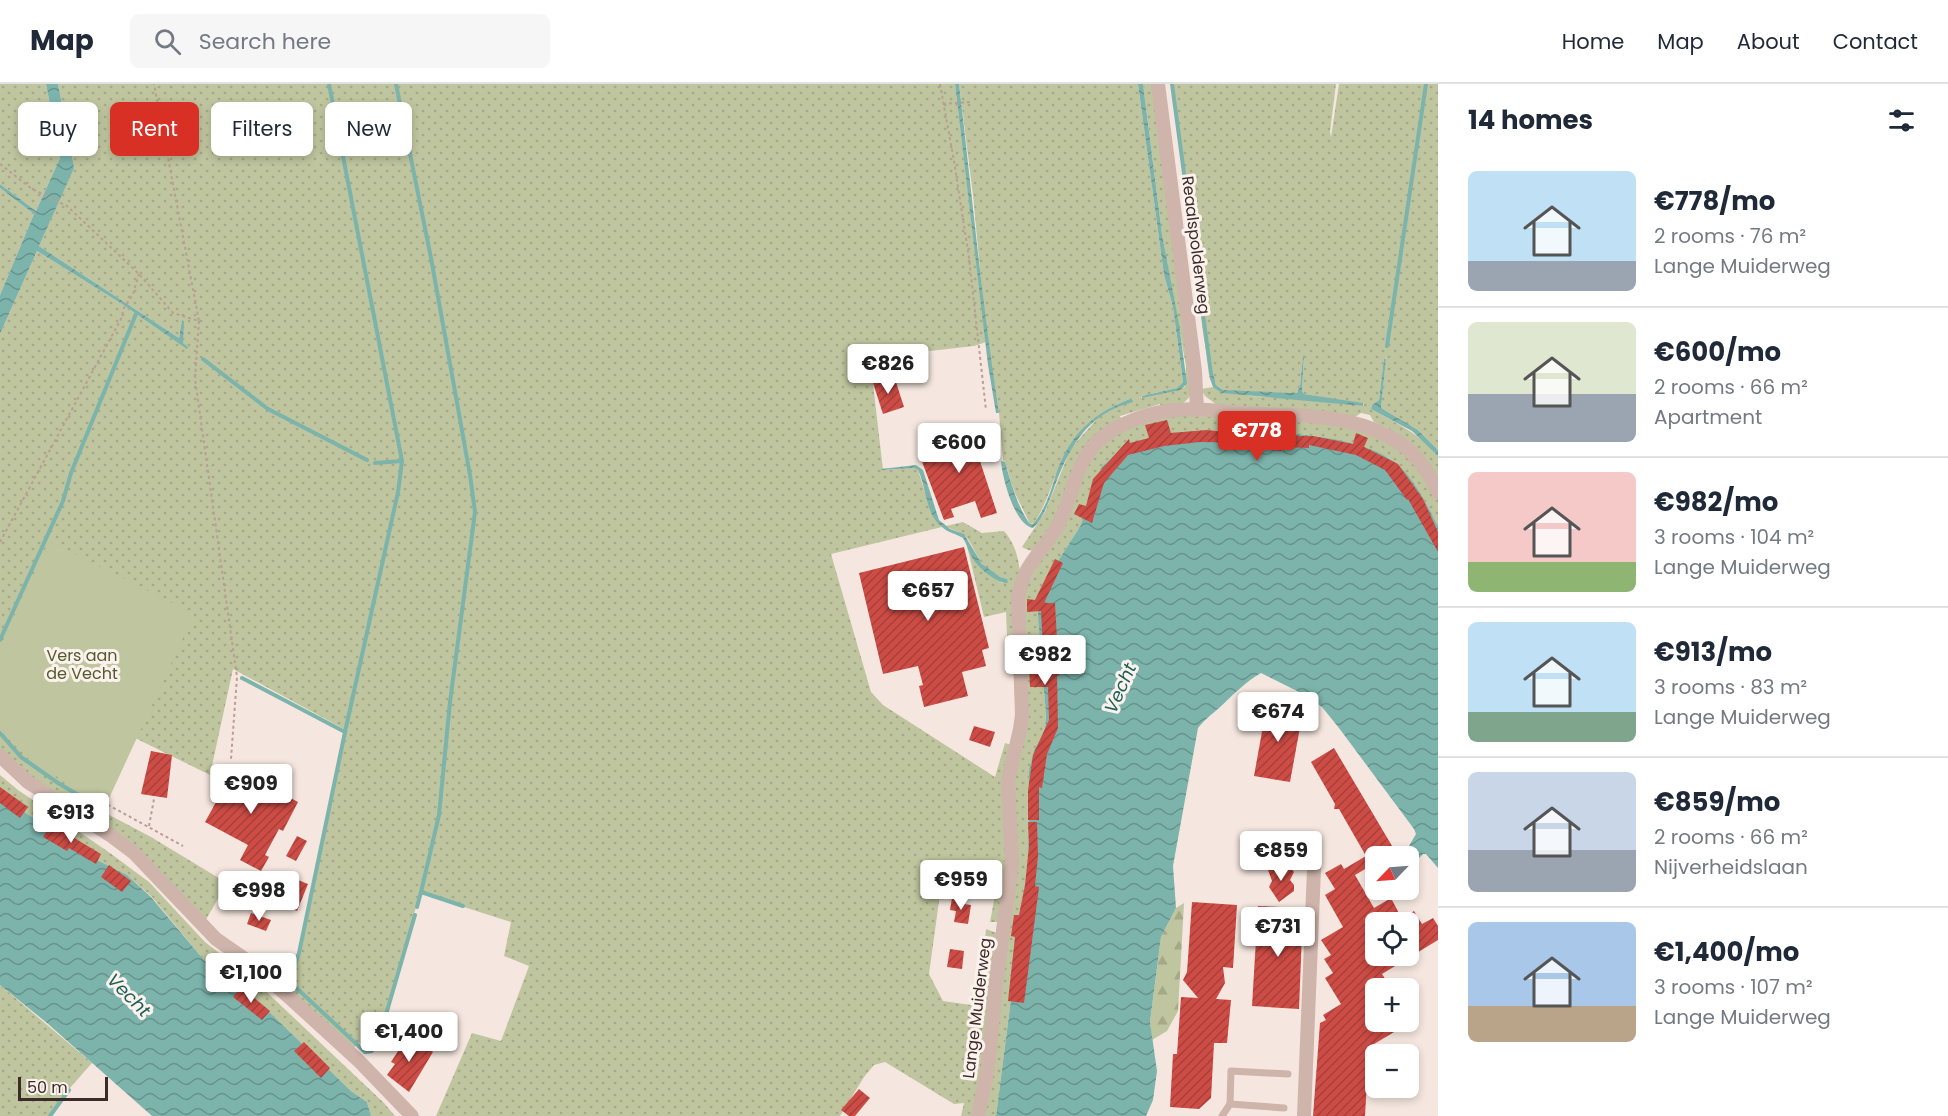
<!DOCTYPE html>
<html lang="en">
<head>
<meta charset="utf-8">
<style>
	:root { --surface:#fff; --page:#f6f6f7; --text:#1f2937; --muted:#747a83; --line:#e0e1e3; --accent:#d93025 }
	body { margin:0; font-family:Poppins,sans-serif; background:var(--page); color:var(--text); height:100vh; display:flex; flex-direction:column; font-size:22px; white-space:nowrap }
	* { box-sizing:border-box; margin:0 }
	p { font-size:20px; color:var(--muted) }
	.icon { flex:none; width:33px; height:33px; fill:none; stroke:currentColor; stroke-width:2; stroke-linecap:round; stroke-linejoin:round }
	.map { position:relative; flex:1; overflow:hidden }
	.details { display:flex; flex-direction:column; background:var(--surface); width:510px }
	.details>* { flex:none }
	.banner { position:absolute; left:18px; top:18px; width:570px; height:54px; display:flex; gap:12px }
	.needle { width:39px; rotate:245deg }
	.buttons { position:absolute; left:1365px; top:762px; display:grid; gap:12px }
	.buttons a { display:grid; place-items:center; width:54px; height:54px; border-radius:9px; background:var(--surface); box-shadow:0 3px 9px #0003; font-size:30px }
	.scale { position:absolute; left:18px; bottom:15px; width:90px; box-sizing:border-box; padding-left:6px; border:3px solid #3b2c2a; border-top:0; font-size:16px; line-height:21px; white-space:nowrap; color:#3b2c2a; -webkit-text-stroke:4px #fbf2ed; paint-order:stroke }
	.price { position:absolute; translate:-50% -51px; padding:0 14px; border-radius:6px; background:#fff; color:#222; font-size:20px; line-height:39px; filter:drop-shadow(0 2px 3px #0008) }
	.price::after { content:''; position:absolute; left:50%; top:36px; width:18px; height:14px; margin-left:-9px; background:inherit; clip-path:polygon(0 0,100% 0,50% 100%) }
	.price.current { background:var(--accent); color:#fff }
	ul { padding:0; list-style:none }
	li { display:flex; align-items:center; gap:18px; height:150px; padding:0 30px }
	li+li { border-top:2px solid var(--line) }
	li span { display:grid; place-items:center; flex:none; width:168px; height:120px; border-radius:9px; color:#555 }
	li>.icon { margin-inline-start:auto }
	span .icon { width:72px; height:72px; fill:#fffc; stroke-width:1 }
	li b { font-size:26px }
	h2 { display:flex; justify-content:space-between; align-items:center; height:72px; padding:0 30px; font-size:26px }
	.chip { padding:0 21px; border-radius:9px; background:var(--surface); box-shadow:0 3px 9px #0003; font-size:21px; line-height:54px }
	.chip.current { background:var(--accent); color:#fff }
	header { display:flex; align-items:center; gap:36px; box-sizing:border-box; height:84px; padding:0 30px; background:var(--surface); border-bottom:2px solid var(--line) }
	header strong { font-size:28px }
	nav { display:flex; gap:33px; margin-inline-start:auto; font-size:21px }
	.search { width:420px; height:54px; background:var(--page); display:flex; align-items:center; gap:15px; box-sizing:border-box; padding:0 21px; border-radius:9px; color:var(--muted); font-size:22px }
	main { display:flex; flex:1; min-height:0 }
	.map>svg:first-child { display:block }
</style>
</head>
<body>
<header>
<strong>Map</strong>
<div class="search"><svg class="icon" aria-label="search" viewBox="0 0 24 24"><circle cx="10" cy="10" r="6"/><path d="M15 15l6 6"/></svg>Search here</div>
<nav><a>Home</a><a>Map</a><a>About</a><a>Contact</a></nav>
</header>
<main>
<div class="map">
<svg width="1438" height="1032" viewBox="0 0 1438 1032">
	<defs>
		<pattern id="grass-dots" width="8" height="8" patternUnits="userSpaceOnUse" patternTransform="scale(1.5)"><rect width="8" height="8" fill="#bfc59e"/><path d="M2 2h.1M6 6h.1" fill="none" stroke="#a5a988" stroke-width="1.8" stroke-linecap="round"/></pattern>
		<pattern id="forest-firs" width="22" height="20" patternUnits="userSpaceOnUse" patternTransform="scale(1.5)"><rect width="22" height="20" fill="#bfc59e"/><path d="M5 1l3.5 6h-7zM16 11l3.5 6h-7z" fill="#a5a988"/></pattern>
		<pattern id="water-waves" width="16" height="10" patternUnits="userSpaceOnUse" patternTransform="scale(1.5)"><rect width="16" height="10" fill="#7cb4ac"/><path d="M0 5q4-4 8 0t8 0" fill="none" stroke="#67938c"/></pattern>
		<pattern id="building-hatch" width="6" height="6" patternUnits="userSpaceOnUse" patternTransform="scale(1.5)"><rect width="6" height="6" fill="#cd4c45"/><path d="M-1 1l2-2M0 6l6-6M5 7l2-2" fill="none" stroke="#a83f3a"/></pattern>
	</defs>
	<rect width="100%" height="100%" fill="#f5e7df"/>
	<g fill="url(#grass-dots)">
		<path d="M0,0H46L60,74L36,127L0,100Z"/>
		<path d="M58,0H955L986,258L974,262L912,269L911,284L873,300L883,386L914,384L918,386L932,430L942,443L831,470L871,608L883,621L995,693L1005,659L1012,661L1008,762L998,838H990L995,811L947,804L940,810L929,890L943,917L978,922L986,845L997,849L976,1032H961L964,1019L954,1020L885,978L874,981L864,993L840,1032H436L472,949L501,957L529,882L504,872L511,838L420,809L381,944C378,953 377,960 367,965L358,958L348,973L279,908L292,897L293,884L299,869L344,645L233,585L210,691L133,653L100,726L151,753L227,799L204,839L77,728L0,668V250L37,167L122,220L187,264L183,259L182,237L179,254L39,162L73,84Z"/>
		<path d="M959,0H1138L1164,191L1173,223L1183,298L1177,304L1142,312L1141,314L1185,303L1186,282L1162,150L1143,0H1155L1194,304C1186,322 1179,322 1161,325L1160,320L1120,332L1122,337L1105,347L1059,431L1034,467L1028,466L1022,463L1045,428L1071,364L1098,334L1108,327L1133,316L1132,314C1098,327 1072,349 1059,383C1051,402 1046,421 1034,439L1030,440L1014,407L1005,378L1003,376L999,329L986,249L973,111Z"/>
		<path d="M1171,0H1336L1330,48L1331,53L1339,0H1438V366L1418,346L1381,324L1386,274H1384L1379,316L1372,321L1371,325C1396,339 1419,349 1438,372V398L1390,348V345L1374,338L1370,331L1361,329L1352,335L1217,321L1205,312L1201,305L1213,303L1251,312L1299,315L1363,322L1364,320L1304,310L1302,307L1304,272L1303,271L1300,302L1297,309L1232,307L1223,306L1216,301L1213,290H1210L1203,248Z"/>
		<path d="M0,104L34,130L0,211Z"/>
		<path d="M1169,331L1330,338L1357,345L1398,362L1429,396L1438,415V442L1420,410L1399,383L1389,374L1362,362L1314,352L1232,348L1087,423L1081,441L1056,480L1043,588L1046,631L1045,645L1034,667L1028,709V783L996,1032H983L1012,709L1022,512L1091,371L1115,348Z"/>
		<path d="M963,438L982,449L1004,447C1031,477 1018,532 1015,570L1008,574L1006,528L984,533L966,458L971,471L1002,499L1007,495C980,489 980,472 967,454C962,447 953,447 946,442Z"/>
		<path d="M0,691L18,706L110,769L149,798L205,858L255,897L384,1019L395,1032H371L367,1018L351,1007L260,919L204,876L152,813L127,791L93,774L11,719L0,709Z"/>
		<path d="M0,901L92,979L69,1005L49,1032H0Z"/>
	</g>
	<path fill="url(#forest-firs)" d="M1184,819L1178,927L1167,947L1152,956L1150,938L1161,853L1176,824Z"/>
	<path fill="#bfc59e" d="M49,457L194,530L105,723L40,682L0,645V563Z"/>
	<g fill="url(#water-waves)">
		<path d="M46,0H58L74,84L39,162L179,254L182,236L184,237L183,259L188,263L187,265L122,220L37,167L0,250V211L34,130L0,104V100L36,127L60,74Z"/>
		<path d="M955,0H959C972,110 982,220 999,329H996L988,281Z"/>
		<path d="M1138,0H1143L1162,150L1179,240L1187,300L1180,306L1142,314V312L1177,304L1183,298L1173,223L1164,191Z"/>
		<path d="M1303,271L1304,272L1302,307L1304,310L1363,319V322L1222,309L1213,303L1209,292L1213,289L1216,301L1223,306L1297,309L1300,302Z"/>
		<path d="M1384,274L1386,275L1381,324L1418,346L1438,366V372L1412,347L1371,325L1372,321L1379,316Z"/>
		<path d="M1132,314L1133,318C1086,330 1068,365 1053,407C1048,420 1043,435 1033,444C1015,442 1002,393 1001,377L1005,378C1011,399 1017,422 1030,440H1033C1045,426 1051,407 1056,390C1070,350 1093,329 1132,314Z"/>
		<path d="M1198,347C1252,348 1357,345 1398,381C1416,397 1427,422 1438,442V784L1426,770H1423L1414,779L1406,767L1416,750L1414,745L1339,644L1322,623L1305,611L1261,589C1244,599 1233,611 1219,624C1211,631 1204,636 1198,644L1173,782L1176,824L1161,853L1150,938L1157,987L1153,1016L1146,1032H996L1028,783L1029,687L1034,667L1045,645L1046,631L1038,531L1039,511L1056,480L1081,441L1094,399L1102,383L1126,360L1169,349Z"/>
		<path d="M916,381L923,386L939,436L950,445L964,450L982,480L1000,493L1007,495L1008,499C997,500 977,483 972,473C968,467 967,460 963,454C957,450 948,449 942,443C925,430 927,404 918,386L914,384L883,386L881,385Z"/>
		<path d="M0,709L11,719L93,774L127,791L151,813L204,876L260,919L351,1007L367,1018L371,1032H152L47,939L0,901Z"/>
	</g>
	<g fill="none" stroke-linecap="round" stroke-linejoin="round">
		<g stroke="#7cb4ac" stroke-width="4">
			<path d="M329,0L402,377L398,408L345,648"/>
			<path d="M396,0L431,174L470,391L475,428L450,618L439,731L421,808"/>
			<path d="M1172,0L1211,290"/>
			<path d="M1387,262L1426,0"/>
			<path d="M203,275L268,325L367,376"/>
			<path d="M375,379L402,377"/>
			<path d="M0,556L63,417L71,389L136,230"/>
			<path d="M242,594L345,648L299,869L289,897L365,968L372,967L378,958L415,831"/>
			<path d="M0,649L21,673L58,699L106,727"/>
			<path d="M417,823L421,808L463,822"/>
			<path d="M50,1032L69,1006"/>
		</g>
	</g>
	<g fill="url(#building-hatch)" fill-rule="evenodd">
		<path d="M894,292L904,323L883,330L873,299Z"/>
		<path d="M1167,336L1171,349L1207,346L1278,354V352H1313L1353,360L1356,349L1368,354L1364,363L1398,380L1423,415L1438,448V468L1408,415L1407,416L1385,386L1356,371L1309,361V364L1281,363V367L1248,364V359L1200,358L1164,362L1128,371L1104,399L1092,439L1074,430L1079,420L1086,422L1093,395L1129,355L1130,359L1149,354L1145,341Z"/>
		<path d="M984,344L991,366L978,371L997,429L981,434L975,417L951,425L954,433L944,436L918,367Z"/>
		<path d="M964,463L989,564L982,566L986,582L962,588L968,612L924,623L919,602L923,601L918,582L883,590L859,489Z"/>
		<path d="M1055,475L1063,479L1044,519H1055L1059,592H1057L1058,644L1047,670L1042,704L1039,703V736H1028V707L1033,671L1049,636L1048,603H1030L1029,584L1044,582L1041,527L1027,528V515L1035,516Z"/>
		<path d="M1267,620L1303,627L1290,698L1254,692Z"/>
		<path d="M974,642L995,648L990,663L969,656Z"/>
		<path d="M1334,664L1398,772H1376V787L1372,781L1355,791L1374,824L1391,814L1402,835L1414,827L1422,840L1433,834L1438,842V856L1382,890L1391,904H1376V938H1411L1369,963L1365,1032H1313L1320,939L1326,936L1323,931L1341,920L1325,894L1333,889L1324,875L1331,871L1321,856L1343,843L1325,811L1335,805L1325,789L1341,780L1344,785L1366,772L1339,725H1334L1335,720L1311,678ZM1376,838H1408V872H1376Z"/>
		<path d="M151,667L172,671L167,714L141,710Z"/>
		<path d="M235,684L298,718L283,747L279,745L265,771L269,773L261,787L240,776L248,761L205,738Z"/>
		<path d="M0,703L28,723L20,734L0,719Z"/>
		<path d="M1028,738H1037L1038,772L1035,802L1039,803L1024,919L1008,917L1015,853L1011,852L1014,831H1019L1025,801L1029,762Z"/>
		<path d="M51,740L101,770L96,780L69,764L67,767L43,753Z"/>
		<path d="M297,752L307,757L296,777L286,772Z"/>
		<path d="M109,781L131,797L122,808L101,793Z"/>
		<path d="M1274,781L1280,785L1290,783L1294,788L1290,796L1294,801V807L1279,818L1269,803L1272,797L1268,786Z"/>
		<path d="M288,792L308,800L297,827L277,819Z"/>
		<path d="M952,814L964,816V820L971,821L968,840L954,838L956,827L950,826Z"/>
		<path d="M1192,818L1237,821L1233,884L1223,883L1225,899L1216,915L1231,916L1227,959H1214L1211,1014L1199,1025L1170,1023L1173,970H1177L1181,913L1198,914L1183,896L1187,888Z"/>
		<path d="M1258,822L1303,824L1299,925L1252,922Z"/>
		<path d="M251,829L271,836L266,847L247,840Z"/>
		<path d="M950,865L964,867L962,885L947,883Z"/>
		<path d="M241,903L270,927L262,936L233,913Z"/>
		<path d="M409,950L433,968L409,1008L387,991L395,980L391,978Z"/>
		<path d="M304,958L330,984L321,994L294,967Z"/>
		<path d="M859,1005L870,1014L855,1032H849L841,1026Z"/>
	</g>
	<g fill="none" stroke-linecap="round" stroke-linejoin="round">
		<g stroke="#ba9d94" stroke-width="2" stroke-dasharray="3 3" stroke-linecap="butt">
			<path d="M940,0L954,77L969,174L986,326"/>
			<path d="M943,20L970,18"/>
			<path d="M0,80L32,105L67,122L139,190L173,229L199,237L154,0"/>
			<path d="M199,237L195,295L237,593L231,675"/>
			<path d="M0,458L121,235L124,224L133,210L139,190"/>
			<path d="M92,712L183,762"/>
			<path d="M149,742L154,715"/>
		</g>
		<g stroke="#ceb4aa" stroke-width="7">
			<path d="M1230,1020L1231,987L1288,990"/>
			<path d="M1222,1032L1230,1020L1284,1024"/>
		</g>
		<g stroke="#ceb4aa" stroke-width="14">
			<path d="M1158,0L1195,287L1197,326"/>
			<path d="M0,672L28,698L110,751L134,769L216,855L252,880L290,914L358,976L412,1032"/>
			<path d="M978,1032L988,983L996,900L1012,778L1008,697L1020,645L1022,631L1018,514C1024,478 1040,472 1057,443C1074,413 1074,374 1104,352C1121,339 1146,330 1167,327C1193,323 1219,327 1245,329C1291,332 1345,329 1388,352C1413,365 1426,383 1438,408"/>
			<path d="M1304,1032L1314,785"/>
		</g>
	</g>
	<g text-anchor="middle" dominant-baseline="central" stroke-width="6" stroke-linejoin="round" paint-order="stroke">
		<g font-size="16" fill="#3b2c2a" stroke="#fbf2ed">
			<text transform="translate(1196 161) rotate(83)">Reaalspolderweg</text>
			<text transform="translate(977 924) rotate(-83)">Lange Muiderweg</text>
		</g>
		<g font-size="16" fill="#535b2c" stroke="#fbf2ed">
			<text x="82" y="571">Vers aan<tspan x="82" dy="18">de Vecht</tspan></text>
		</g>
		<g font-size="18" font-style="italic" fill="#1c6058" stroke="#fbf2ed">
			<text transform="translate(1120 604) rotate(-66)">Vecht</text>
			<text transform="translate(129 911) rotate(45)">Vecht</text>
		</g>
	</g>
</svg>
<div class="buttons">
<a><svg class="needle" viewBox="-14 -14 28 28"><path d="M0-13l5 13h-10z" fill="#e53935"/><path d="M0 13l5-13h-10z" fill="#747a83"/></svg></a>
<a><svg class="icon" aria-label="locate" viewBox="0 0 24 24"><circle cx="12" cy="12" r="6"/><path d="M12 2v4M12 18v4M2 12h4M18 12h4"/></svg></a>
<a>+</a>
<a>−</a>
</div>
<div class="scale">50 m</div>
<b class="price" style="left:888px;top:311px">€826</b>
<b class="price current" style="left:1257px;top:378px">€778</b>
<b class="price" style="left:959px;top:390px">€600</b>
<b class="price" style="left:928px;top:538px">€657</b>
<b class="price" style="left:1045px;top:602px">€982</b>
<b class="price" style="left:1278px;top:659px">€674</b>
<b class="price" style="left:251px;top:731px">€909</b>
<b class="price" style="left:71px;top:760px">€913</b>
<b class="price" style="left:1281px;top:798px">€859</b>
<b class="price" style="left:961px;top:827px">€959</b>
<b class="price" style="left:259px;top:838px">€998</b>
<b class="price" style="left:1278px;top:874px">€731</b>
<b class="price" style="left:251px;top:920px">€1,100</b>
<b class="price" style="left:409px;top:979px">€1,400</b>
<div class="banner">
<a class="chip">Buy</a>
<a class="chip current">Rent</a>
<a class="chip">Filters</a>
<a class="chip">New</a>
</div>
</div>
<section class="details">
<h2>14 homes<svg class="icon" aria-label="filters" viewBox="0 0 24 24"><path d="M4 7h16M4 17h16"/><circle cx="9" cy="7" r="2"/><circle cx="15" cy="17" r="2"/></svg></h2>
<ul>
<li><span style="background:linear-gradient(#bfe0f5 75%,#9aa5b1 0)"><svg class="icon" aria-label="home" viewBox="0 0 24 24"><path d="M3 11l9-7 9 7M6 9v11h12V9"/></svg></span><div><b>€778/mo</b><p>2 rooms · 76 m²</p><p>Lange Muiderweg</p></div></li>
<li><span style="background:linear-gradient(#dfe7d0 60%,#9aa5b1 0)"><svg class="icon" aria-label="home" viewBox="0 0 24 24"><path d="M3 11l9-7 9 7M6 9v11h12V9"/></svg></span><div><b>€600/mo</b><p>2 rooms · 66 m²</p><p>Apartment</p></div></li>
<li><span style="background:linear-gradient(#f6c9c9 75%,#8fb573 0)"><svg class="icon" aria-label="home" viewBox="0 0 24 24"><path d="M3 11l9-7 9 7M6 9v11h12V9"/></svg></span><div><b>€982/mo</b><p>3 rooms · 104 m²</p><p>Lange Muiderweg</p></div></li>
<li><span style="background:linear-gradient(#bfe0f5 75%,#7fa58c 0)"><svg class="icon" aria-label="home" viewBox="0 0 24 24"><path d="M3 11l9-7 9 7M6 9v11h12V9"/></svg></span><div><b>€913/mo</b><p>3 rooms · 83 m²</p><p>Lange Muiderweg</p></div></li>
<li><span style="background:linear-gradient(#c9d6e8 65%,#9aa5b1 0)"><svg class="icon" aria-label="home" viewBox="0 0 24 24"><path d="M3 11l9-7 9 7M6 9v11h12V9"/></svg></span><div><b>€859/mo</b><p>2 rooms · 66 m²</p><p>Nijverheidslaan</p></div></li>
<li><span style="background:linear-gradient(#a9c7e8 70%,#b9a48a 0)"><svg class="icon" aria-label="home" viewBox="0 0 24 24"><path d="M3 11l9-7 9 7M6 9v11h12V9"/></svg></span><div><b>€1,400/mo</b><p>3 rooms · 107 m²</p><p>Lange Muiderweg</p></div></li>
</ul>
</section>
</main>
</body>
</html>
